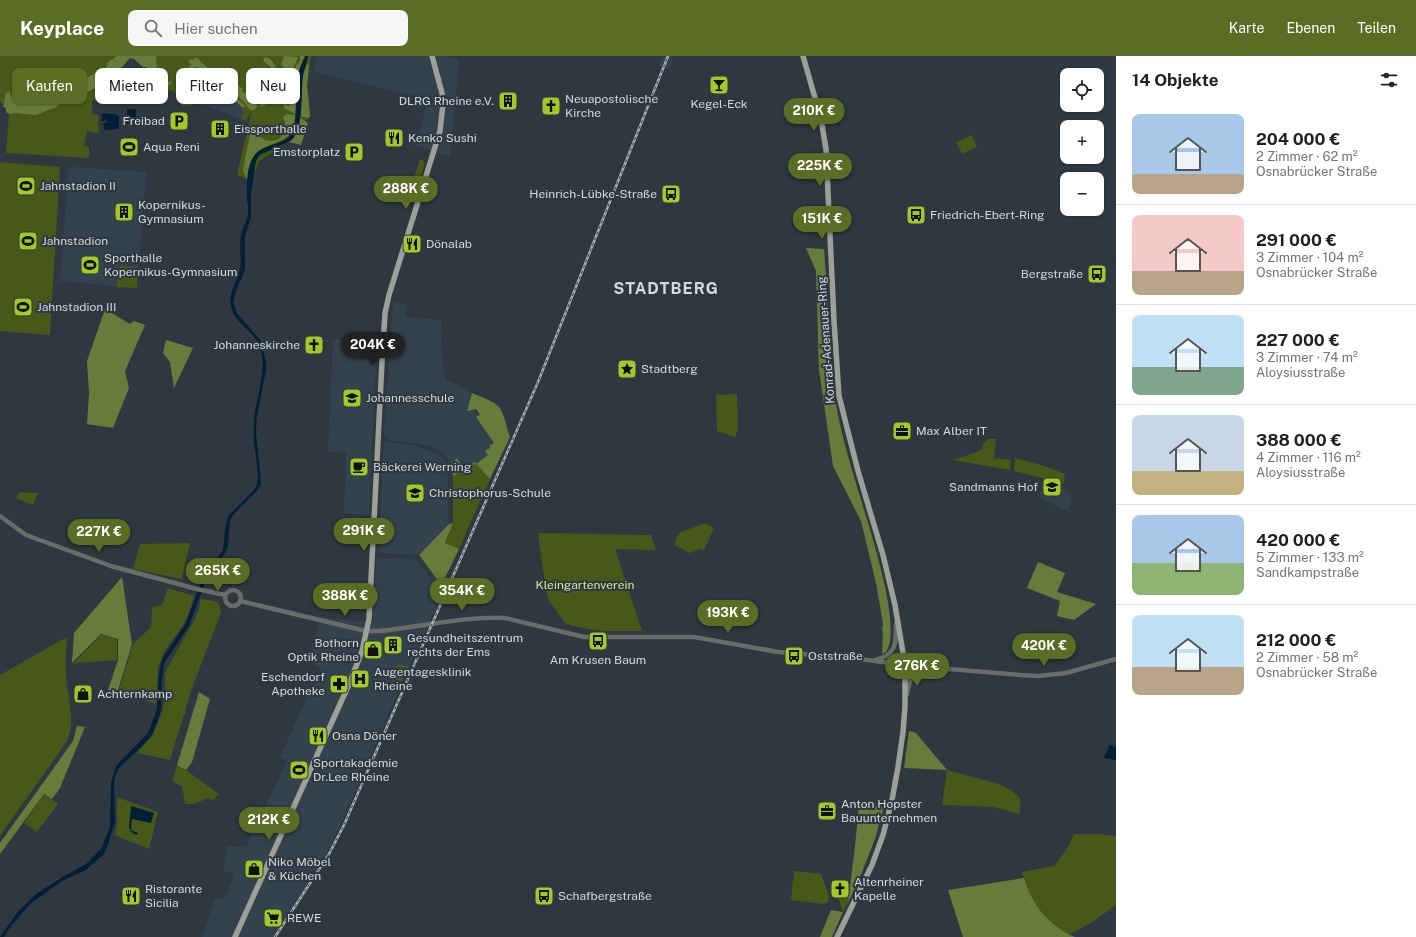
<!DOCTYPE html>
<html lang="de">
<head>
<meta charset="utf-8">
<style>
	:root { --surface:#fff; --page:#f6f6f6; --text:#202124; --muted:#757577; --line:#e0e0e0; --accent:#5b6d25 }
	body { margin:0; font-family:"Public Sans",sans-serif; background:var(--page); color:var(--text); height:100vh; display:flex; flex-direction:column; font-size:15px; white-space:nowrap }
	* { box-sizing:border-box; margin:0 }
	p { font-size:13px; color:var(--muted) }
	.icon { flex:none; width:22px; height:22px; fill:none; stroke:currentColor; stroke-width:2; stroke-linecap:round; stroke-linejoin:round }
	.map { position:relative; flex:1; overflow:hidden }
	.sheet { display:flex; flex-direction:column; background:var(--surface); width:300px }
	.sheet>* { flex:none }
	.guide { position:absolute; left:12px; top:12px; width:380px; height:36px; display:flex; gap:8px }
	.tools { position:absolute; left:1060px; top:12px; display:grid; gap:8px }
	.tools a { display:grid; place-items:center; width:44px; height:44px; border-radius:8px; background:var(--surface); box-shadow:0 1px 3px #0004; font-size:20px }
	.price { position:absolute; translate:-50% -34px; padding:0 9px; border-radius:14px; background:var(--accent); color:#fff; font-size:13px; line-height:26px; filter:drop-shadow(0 1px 2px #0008) }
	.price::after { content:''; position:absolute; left:50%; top:24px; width:12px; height:9px; margin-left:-6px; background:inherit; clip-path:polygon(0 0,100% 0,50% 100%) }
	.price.current { background:#222; color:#fff }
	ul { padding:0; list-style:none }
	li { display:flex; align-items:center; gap:12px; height:100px; padding:0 16px }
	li+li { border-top:1px solid var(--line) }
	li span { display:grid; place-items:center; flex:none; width:112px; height:80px; border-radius:8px; color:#555 }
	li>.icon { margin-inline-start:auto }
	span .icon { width:48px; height:48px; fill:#fffc; stroke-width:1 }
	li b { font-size:17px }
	h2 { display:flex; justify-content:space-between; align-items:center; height:48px; padding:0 16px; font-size:17px }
	.tag { padding:0 14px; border-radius:8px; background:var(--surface); box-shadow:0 1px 3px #0004; font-size:14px; line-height:36px }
	.tag.current { background:var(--accent); color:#fff }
	header { display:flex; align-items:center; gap:24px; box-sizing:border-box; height:56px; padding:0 20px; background:var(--accent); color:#fff }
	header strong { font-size:19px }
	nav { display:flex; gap:22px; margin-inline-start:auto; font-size:14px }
	.search { width:280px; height:36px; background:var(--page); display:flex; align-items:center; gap:10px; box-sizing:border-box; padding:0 14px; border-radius:8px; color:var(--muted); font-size:15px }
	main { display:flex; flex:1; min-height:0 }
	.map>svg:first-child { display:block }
</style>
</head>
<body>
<header>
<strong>Keyplace</strong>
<div class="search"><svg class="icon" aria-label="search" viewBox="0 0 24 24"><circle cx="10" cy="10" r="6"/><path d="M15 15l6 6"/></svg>Hier suchen</div>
<nav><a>Karte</a><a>Ebenen</a><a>Teilen</a></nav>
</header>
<main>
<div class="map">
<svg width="1116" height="881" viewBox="0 0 1116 881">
	<rect width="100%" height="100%" fill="#2f3840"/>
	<g fill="#34424e">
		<path d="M316,0H447L459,3L450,101L411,88L413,80L419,81L427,43L314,16Z"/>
		<path d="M663,0H673L670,12L658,10Z"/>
		<path d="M220,29L249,59L247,66L198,46Z"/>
		<path d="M73,111L146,116L137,232L60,225L68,118L69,113Z"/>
		<path d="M393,245L407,249L405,261L441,264L442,303L446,323L472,337L467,354H474L478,360L476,361L494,387L489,390L490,392L488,399L476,408L474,406L463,412L457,402L451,408L444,397L428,389L389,384L384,379Z"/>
		<path d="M333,283L377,289L369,459L344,457L346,397L328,396Z"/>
		<path d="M384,385L416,390L439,399L447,407L449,468L419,499L383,497L380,495L379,490Z"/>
		<path d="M1041,409L1063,417L1064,418L1062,432L1070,436L1072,444L1068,455L1042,443L1040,438L1045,423L1037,421Z"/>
		<path d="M376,502L415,503L430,521L446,530L409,611L338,775L325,799L273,881H202L215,843L226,841L234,818L223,814L227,790L246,791L287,705L280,701L321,612L307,605L321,561L373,567Z"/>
	</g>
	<g fill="#475818">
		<path d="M0,0H124L115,12L37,51L4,48L0,46Z"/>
		<path d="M142,0H311L307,30L310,61L278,93L259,105L252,124L237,119L251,58L249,56L250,60H247L246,64L241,63L244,56L242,54L245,51L222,28L198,46H194L191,50H182L174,35L155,33V19Z"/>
		<path d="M117,17L129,20L128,33L131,35L133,45L92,44V58L98,59L99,77L87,75L84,90L89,91V102L6,97L9,58L19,57L79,42L99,31Z"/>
		<path d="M972,79L977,91L962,98L956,86Z"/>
		<path d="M420,103L425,106L417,133L411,131Z"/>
		<path d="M0,106L60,111L50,279L0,275Z"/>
		<path d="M120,210L138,211L137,232L117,231Z"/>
		<path d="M737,338L738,373L735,381L717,375L716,339Z"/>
		<path d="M988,383H996L994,402L1011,404L1010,414L952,404C964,400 972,399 982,393L983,388Z"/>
		<path d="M1015,402L1041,409L1063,417L1065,420L1063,429L1051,424L1014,415Z"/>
		<path d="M476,408L490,423L459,493L445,488L453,467V420Z"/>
		<path d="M20,436L38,437L33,449L16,442Z"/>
		<path d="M705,467L714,472L704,494L700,493L690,497L674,489L679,477Z"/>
		<path d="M538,477L651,479L656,494L615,493L642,575H604L587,573L566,568L549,545L546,535Z"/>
		<path d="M190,487L182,523L133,513L140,488Z"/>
		<path d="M168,532L194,540L190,554L182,571L165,594L158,612L156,648L119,634L133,588L151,571L152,551L162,549Z"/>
		<path d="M201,543L215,545L219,548L221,556L192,632L170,704L137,697L153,679L162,656L165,642V616L191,570L198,556Z"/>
		<path d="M101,579L117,583V604L74,607Z"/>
		<path d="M67,581C66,593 65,606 66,619C67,641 76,664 67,685L0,780V619Z"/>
		<path d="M398,607L408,611L402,626L392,622Z"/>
		<path d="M177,709L186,714L219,738L213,744L206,742C200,747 193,748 185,748L182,730L172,725Z"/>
		<path d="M947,714L999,728L1011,734L1020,742V758L993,751L942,749Z"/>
		<path d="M44,738L58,748L37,776L24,767Z"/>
		<path d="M117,741L158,756L149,793L115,779L117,767Z"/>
		<path d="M1074,778H1098L1116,780V849L1094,865L1069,879C1052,870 1037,853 1028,836C1025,830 1024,822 1022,816L1054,810L1068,791Z"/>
		<path d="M794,815L821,818L829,840L828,846L823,848L791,844Z"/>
		<path d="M833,827L850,828L848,847L843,856Z"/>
	</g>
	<g fill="#687b3b">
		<path d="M117,0H156L157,12L168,26L171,25L172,27L167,31H165L146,11H143L134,3L130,2L117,17L109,23L79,42L74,43L69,45L64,46L56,51L36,59L16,57L9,58L6,56V52L3,51L6,37L9,35L12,42L16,45L36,44L48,39L56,32L72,27V31L100,14L102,15L108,9L107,7Z"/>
		<path d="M284,0L298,1L295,9L290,15L286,14L281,8Z"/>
		<path d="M300,0H305L300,12L297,23L295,58L284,52V48L289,50C295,42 295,28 290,20L300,4Z"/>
		<path d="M196,1L219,23L216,26L201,13L195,11L179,23L176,21L191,9L188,4L193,3L194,5V3Z"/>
		<path d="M265,1C275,3 280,18 277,27L269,25L263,20L265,17L270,15L271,11L263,5Z"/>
		<path d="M307,8L309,9L307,30L310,59L309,62L300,60L303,19Z"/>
		<path d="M232,25V29L236,32L238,29L243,33L242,35L257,46V51L254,54H251L227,28Z"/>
		<path d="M223,30H225L245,50L243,52L220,32Z"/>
		<path d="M263,36L270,41L274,42L272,45L261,51L260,50L262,46L261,42L263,39L261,37Z"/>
		<path d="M287,58L295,59C294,80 288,82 270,89C267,91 262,92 259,95C251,102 249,113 248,123L246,122L243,114L250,78L256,74C260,84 267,86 277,84C286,78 287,70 283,61Z"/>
		<path d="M300,62L308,67L301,89L289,86L294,81Z"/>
		<path d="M806,192L824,193C828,235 827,278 832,320C837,371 854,420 869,470C876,495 901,574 886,596L882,598L883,575H882L883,568L876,527L861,465L833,410L819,314L816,215Z"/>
		<path d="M105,253L130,268L134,265L145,269L125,315L129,332L113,372L87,368L89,337L87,305Z"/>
		<path d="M166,284L193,292L174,332L170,306L163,297Z"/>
		<path d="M472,337C504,350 500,348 510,381L490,423L476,408L453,420L451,408L457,402L463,412L475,406L476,408L488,399L485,395L490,392L489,390L494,387L476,361L480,359L476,353L467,355Z"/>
		<path d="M453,467L445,487L459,493L442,528L439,526L419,499L449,468Z"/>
		<path d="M1038,506L1065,517L1057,536L1096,548L1074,564L1057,560L1060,545L1027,532Z"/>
		<path d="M122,521L132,588L118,634L107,637L118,604V583L101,578L72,607L74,577Z"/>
		<path d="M199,636L210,643L192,706L186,714L177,709Z"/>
		<path d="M77,670L85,671L60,732L52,743L44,738L0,798V787L73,685Z"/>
		<path d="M909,675L916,677L947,714L904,712Z"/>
		<path d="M859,749L884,750L875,783L862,816L848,847L855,790Z"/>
		<path d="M1024,822C1031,848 1050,871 1075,881H963L948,834Z"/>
		<path d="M831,854L843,856L832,881H820Z"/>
	</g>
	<g fill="#012035">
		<path d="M305,0H308C307,6 305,12 303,19C300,39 305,67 292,84L260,99L256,105L251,138V161L245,181V214L236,235L233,246L237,257L260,284L266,305V314L257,360L256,376L261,427L257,435L234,458L230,464L228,491L225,497L207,521L189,570L164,607L162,624L161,655L152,679L140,692L119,712L115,720L114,730L115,766L109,786L104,798L86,814L62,825L30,848L11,870L4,881H0L17,857L36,838L61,822L86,808L101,793L110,771L111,727L116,710L148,677L157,653L159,618L162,603L186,567L203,520L223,494L225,473L228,460L255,433C261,422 256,406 255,394C254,385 253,376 254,367C255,340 270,312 258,287C251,273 234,266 231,251C228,238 237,224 240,213C242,202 239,190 241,179C242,172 247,166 248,159C249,154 247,147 247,141C247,129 246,111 254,100C263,86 287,91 293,74C298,58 295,40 297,23C298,15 302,8 305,0Z"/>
		<rect x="127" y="53" width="9" height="15"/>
		<path d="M101,57L115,58L119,60V73L105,74L103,68L108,66L104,63V65H101L102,62L101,59L102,58Z"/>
		<path d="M1110,689L1116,691V704L1104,702L1108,692Z"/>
		<path d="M131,750L154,757L151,767L132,763L131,771V774L138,777L137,779L132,777L129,771Z"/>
	</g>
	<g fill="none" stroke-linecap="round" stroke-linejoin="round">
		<g stroke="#6a6c67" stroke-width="4.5">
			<path d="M0,460L26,479L111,510L197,533L225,539"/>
			<circle cx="233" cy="542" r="8"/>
			<path d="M240,545L366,575H379C420,571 464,560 505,562L584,581H694L778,596L860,603L913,610L1020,619L1038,620L1066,617L1116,603"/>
			<path d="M875,604C897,599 896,587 896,568"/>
			<path d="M907,638C910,622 911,617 927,612"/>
		</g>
		<g stroke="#9ca096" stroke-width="5.5">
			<path d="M803,0L821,63L826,93L834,265L839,340L858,415L883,499L895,549L905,609V650L903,676L898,711L892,744L883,779L872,809L837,881"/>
			<path d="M235,881L350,626L362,595L369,563L382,306L385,257L389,239L440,75L443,48L442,37L432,0"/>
		</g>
		<defs>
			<path id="rail" d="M275,881L329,798L344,769L538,326L668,0"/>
		</defs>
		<use href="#rail" stroke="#a9afb5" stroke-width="2.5"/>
		<use href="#rail" stroke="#2f3840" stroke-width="1" stroke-dasharray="3" stroke-linecap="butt"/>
	</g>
	<defs>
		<symbol id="bar-square" viewBox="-11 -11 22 22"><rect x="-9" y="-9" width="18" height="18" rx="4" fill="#a3c927" stroke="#2f3840"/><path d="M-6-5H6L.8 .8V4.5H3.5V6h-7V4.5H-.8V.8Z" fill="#111"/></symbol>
		<symbol id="building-square" viewBox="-11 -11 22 22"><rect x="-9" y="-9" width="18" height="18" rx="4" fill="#a3c927" stroke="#2f3840"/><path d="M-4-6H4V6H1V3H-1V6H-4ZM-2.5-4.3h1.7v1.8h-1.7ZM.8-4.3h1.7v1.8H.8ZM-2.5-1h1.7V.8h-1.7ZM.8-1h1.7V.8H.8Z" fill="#111"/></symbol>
		<symbol id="church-square" viewBox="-11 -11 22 22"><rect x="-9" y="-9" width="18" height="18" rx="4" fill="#a3c927" stroke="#2f3840"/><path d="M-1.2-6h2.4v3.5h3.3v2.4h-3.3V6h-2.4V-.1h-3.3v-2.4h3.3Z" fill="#111"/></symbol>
		<symbol id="parking-square" viewBox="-11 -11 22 22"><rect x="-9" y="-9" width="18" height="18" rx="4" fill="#a3c927" stroke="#2f3840"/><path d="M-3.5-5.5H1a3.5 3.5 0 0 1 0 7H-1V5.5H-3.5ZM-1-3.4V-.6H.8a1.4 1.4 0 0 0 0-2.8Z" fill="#111"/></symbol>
		<symbol id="restaurant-square" viewBox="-11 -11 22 22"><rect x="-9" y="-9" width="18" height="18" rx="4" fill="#a3c927" stroke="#2f3840"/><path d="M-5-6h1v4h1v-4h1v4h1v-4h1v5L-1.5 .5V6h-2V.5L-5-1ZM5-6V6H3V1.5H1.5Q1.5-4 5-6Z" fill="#111"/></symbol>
		<symbol id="stadium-square" viewBox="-11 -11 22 22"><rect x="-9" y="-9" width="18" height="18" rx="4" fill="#a3c927" stroke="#2f3840"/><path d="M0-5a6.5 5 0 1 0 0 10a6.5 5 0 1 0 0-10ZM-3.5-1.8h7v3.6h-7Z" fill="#111"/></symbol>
		<symbol id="bus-square" viewBox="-11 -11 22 22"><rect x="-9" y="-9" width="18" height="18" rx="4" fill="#a3c927" stroke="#2f3840"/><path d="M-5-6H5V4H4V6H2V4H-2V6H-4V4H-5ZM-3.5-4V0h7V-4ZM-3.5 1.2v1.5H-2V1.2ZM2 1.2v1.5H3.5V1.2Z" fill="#111"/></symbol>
		<symbol id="sight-square" viewBox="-11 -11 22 22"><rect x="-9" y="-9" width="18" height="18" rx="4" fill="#a3c927" stroke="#2f3840"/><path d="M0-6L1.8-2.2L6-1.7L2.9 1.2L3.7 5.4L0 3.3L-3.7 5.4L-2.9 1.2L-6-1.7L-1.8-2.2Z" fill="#111"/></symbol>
		<symbol id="school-square" viewBox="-11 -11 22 22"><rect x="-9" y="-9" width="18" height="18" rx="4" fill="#a3c927" stroke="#2f3840"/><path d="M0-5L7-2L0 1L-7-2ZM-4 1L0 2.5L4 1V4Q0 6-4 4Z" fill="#111"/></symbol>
		<symbol id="office-square" viewBox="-11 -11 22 22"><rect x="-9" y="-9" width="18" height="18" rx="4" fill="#a3c927" stroke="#2f3840"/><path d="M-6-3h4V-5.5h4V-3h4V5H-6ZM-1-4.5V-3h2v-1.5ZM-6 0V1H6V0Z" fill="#111"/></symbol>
		<symbol id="cafe-square" viewBox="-11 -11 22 22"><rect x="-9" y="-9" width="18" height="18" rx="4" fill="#a3c927" stroke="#2f3840"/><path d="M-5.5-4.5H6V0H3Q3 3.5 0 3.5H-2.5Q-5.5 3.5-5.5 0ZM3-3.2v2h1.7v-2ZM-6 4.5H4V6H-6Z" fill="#111"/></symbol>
		<symbol id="shop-square" viewBox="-11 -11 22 22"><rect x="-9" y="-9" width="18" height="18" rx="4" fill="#a3c927" stroke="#2f3840"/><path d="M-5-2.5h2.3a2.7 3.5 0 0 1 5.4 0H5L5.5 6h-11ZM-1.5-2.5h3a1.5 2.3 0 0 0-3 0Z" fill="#111"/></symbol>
		<symbol id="hospital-square" viewBox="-11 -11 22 22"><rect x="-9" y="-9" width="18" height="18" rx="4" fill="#a3c927" stroke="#2f3840"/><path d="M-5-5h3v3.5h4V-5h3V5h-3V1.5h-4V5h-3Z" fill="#111"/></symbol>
		<symbol id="pharmacy-square" viewBox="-11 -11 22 22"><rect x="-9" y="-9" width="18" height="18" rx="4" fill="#a3c927" stroke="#2f3840"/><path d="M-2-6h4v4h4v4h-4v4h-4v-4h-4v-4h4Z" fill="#111"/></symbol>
		<symbol id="supermarket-square" viewBox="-11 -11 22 22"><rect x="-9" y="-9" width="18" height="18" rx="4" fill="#a3c927" stroke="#2f3840"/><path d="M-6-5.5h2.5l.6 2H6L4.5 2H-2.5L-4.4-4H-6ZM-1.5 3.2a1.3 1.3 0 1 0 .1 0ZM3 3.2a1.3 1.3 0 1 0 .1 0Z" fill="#111"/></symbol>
	</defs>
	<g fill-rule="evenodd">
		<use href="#bar-square" x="708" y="18" width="22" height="22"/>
		<use href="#building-square" x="497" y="34" width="22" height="22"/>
		<use href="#church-square" x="540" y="39" width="22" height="22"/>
		<use href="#parking-square" x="168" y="54" width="22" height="22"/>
		<use href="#building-square" x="209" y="62" width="22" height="22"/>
		<use href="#restaurant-square" x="383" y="71" width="22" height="22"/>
		<use href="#stadium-square" x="118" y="80" width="22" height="22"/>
		<use href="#parking-square" x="343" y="85" width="22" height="22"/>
		<use href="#stadium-square" x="15" y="119" width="22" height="22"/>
		<use href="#bus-square" x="660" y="127" width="22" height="22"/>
		<use href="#building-square" x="113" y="145" width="22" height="22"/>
		<use href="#bus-square" x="905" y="148" width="22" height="22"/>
		<use href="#stadium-square" x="17" y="174" width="22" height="22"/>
		<use href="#restaurant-square" x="401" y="177" width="22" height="22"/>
		<use href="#stadium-square" x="79" y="198" width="22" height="22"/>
		<use href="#bus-square" x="1086" y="207" width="22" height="22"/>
		<use href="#stadium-square" x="12" y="240" width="22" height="22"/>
		<use href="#church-square" x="303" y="278" width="22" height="22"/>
		<use href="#sight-square" x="616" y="302" width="22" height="22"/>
		<use href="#school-square" x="341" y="331" width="22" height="22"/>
		<use href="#office-square" x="891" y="364" width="22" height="22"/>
		<use href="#cafe-square" x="348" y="400" width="22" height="22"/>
		<use href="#school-square" x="1041" y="420" width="22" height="22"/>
		<use href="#school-square" x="404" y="426" width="22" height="22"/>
		<use href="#bus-square" x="587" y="574" width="22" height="22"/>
		<use href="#building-square" x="382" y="578" width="22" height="22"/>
		<use href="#shop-square" x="362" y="583" width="22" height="22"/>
		<use href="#bus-square" x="783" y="589" width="22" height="22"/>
		<use href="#hospital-square" x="349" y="612" width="22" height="22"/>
		<use href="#pharmacy-square" x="328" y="617" width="22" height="22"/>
		<use href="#shop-square" x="72" y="627" width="22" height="22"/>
		<use href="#restaurant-square" x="307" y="669" width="22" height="22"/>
		<use href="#stadium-square" x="288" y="703" width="22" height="22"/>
		<use href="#office-square" x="816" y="744" width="22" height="22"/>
		<use href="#shop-square" x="243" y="802" width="22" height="22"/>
		<use href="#church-square" x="829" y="822" width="22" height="22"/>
		<use href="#restaurant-square" x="120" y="829" width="22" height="22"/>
		<use href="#bus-square" x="533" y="829" width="22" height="22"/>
		<use href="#supermarket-square" x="262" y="851" width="22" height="22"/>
	</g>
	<g text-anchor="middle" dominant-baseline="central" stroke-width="4" stroke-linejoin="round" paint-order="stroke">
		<g font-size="12" fill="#d3d9de" stroke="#2f3840" text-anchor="start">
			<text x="565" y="43">Neuapostolische<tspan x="565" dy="14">Kirche</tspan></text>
			<text x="494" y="45" text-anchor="end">DLRG Rheine e.V.</text>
			<text x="719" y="48" text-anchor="middle">Kegel-Eck</text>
			<text x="165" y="65" text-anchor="end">Freibad</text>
			<text x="234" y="73">Eissporthalle</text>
			<text x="408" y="82">Kenko Sushi</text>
			<text x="143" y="91">Aqua Reni</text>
			<text x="340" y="96" text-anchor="end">Emstorplatz</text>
			<text x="40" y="130">Jahnstadion II</text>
			<text x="657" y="138" text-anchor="end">Heinrich-Lübke-Straße</text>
			<text x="138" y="149">Kopernikus-<tspan x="138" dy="14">Gymnasium</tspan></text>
			<text x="930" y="159">Friedrich-Ebert-Ring</text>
			<text x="42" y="185">Jahnstadion</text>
			<text x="426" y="188">Dönalab</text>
			<text x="104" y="202">Sporthalle<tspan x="104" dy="14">Kopernikus-Gymnasium</tspan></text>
			<text x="1083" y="218" text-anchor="end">Bergstraße</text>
			<text x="37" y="251">Jahnstadion III</text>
			<text x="300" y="289" text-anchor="end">Johanneskirche</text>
			<text x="641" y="313">Stadtberg</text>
			<text x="366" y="342">Johannesschule</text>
			<text x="916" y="375">Max Alber IT</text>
			<text x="373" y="411">Bäckerei Werning</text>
			<text x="1038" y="431" text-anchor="end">Sandmanns Hof</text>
			<text x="429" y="437">Christophorus-Schule</text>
			<text x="407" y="582">Gesundheitszentrum<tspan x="407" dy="14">rechts der Ems</tspan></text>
			<text x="359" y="587" text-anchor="end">Bothorn<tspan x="359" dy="14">Optik Rheine</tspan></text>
			<text x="808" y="600">Oststraße</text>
			<text x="598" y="604" text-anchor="middle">Am Krusen Baum</text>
			<text x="374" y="616">Augentagesklinik<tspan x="374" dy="14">Rheine</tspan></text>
			<text x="325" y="621" text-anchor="end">Eschendorf<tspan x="325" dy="14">Apotheke</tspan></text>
			<text x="97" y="638">Achternkamp</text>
			<text x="332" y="680">Osna Döner</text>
			<text x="313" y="707">Sportakademie<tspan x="313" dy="14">Dr.Lee Rheine</tspan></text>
			<text x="841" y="748">Anton Hopster<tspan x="841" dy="14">Bauunternehmen</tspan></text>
			<text x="268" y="806">Niko Möbel<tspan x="268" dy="14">&amp; Küchen</tspan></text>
			<text x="854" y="826">Altenrheiner<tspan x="854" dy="14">Kapelle</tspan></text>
			<text x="145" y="833">Ristorante<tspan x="145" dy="14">Sicilia</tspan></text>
			<text x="558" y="840">Schafbergstraße</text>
			<text x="287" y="862">REWE</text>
		</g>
		<g font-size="12" fill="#d3d9de" stroke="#2f3840">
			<text transform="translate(826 284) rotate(-94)">Konrad-Adenauer-Ring</text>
		</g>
		<g font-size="12" fill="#ceea8e" stroke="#2f3840">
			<text x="585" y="529">Kleingartenverein</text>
		</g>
		<g font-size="16" font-weight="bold" letter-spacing="1" fill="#d3d9de" stroke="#2f3840">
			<text x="666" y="232">STADTBERG</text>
		</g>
	</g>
</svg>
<div class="tools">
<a><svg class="icon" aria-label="locate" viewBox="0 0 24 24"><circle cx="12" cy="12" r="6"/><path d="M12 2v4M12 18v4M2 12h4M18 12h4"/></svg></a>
<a>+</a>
<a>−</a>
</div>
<b class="price" style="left:814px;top:76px">210K €</b>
<b class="price" style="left:820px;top:131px">225K €</b>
<b class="price" style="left:406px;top:154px">288K €</b>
<b class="price" style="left:822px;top:184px">151K €</b>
<b class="price current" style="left:373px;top:310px">204K €</b>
<b class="price" style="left:364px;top:496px">291K €</b>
<b class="price" style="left:99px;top:497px">227K €</b>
<b class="price" style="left:218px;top:536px">265K €</b>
<b class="price" style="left:462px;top:556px">354K €</b>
<b class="price" style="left:345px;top:561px">388K €</b>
<b class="price" style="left:728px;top:578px">193K €</b>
<b class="price" style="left:1044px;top:611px">420K €</b>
<b class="price" style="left:917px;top:631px">276K €</b>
<b class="price" style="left:269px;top:785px">212K €</b>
<div class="guide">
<a class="tag current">Kaufen</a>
<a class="tag">Mieten</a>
<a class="tag">Filter</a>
<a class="tag">Neu</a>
</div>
</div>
<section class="sheet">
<h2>14 Objekte<svg class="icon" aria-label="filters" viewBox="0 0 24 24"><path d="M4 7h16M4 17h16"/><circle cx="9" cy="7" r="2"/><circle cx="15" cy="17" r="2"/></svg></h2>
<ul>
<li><span style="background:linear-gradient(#a9c7e8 75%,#b9a48a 0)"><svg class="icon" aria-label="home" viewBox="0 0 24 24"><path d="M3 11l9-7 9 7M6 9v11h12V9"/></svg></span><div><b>204 000 €</b><p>2 Zimmer · 62 m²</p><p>Osnabrücker Straße</p></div></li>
<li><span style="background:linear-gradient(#f6c9c9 70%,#b9a48a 0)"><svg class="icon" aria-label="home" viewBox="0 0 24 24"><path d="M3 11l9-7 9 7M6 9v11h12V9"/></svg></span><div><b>291 000 €</b><p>3 Zimmer · 104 m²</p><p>Osnabrücker Straße</p></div></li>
<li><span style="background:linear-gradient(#bfe0f5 65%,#7fa58c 0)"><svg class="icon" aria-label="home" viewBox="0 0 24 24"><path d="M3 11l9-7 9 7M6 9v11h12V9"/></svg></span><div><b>227 000 €</b><p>3 Zimmer · 74 m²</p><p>Aloysiusstraße</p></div></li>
<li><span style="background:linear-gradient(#c9d6e8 70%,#c2b280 0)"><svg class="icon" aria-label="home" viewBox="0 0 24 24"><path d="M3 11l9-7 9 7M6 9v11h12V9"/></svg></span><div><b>388 000 €</b><p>4 Zimmer · 116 m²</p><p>Aloysiusstraße</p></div></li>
<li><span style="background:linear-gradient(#a9c7e8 60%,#8fb573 0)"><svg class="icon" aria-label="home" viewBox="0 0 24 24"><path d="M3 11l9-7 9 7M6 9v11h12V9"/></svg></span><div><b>420 000 €</b><p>5 Zimmer · 133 m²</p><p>Sandkampstraße</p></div></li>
<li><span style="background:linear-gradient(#bfe0f5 65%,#b9a48a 0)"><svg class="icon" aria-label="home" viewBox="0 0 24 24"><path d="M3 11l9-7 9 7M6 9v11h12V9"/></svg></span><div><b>212 000 €</b><p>2 Zimmer · 58 m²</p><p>Osnabrücker Straße</p></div></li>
</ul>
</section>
</main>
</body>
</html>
